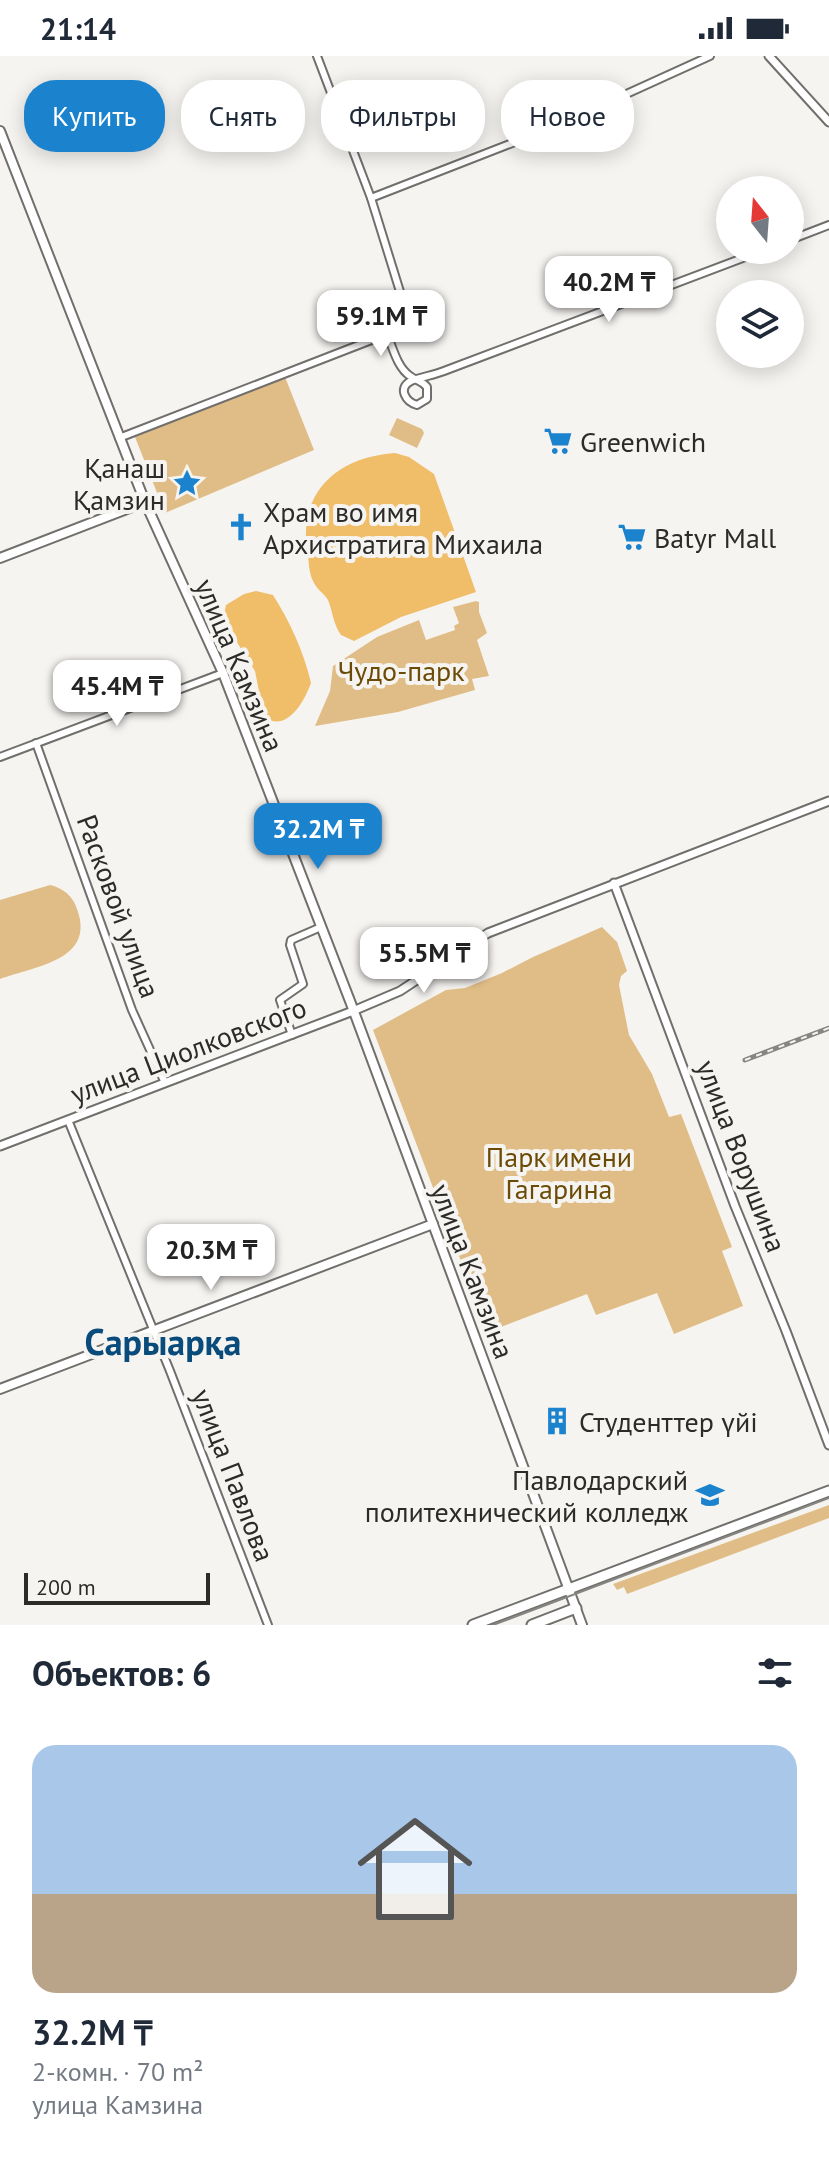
<!DOCTYPE html>
<html lang="ru">
<head>
<meta charset="utf-8">
<style>
	:root { --surface:#fff; --page:#f6f6f7; --text:#1f2937; --muted:#747a83; --line:#e0e1e3; --accent:#1b82cd }
	body { margin:0; font-family:"PT Sans",sans-serif; background:var(--page); color:var(--text); height:100vh; display:flex; flex-direction:column; font-size:30px; white-space:nowrap }
	* { box-sizing:border-box; margin:0 }
	p { font-size:26px; color:var(--muted) }
	.icon { flex:none; width:44px; height:44px; fill:none; stroke:currentColor; stroke-width:2; stroke-linecap:round; stroke-linejoin:round }
	.map { position:relative; height:1569px; overflow:hidden }
	.panel { display:flex; flex-direction:column; background:var(--surface); flex:1 }
	.panel>* { flex:none }
	.hud { position:absolute; left:24px; top:24px; width:782px; height:72px; display:flex; gap:16px }
	.needle { width:52px; rotate:343deg }
	.tools { position:absolute; left:716px; top:120px; display:grid; gap:16px }
	.tools a { display:grid; place-items:center; width:88px; height:88px; border-radius:50%; background:var(--surface); box-shadow:0 4px 20px #0003; font-size:40px }
	.scale { position:absolute; left:24px; bottom:20px; width:186px; box-sizing:border-box; padding-left:8px; border:4px solid #2c2b29; border-top:0; font-size:22px; line-height:28px; white-space:nowrap; color:#2c2b29; -webkit-text-stroke:6px #f6f4f1; paint-order:stroke }
	.price { position:absolute; translate:-50% -68px; padding:0 18px; border-radius:16px; background:#fff; color:#222; font-size:26px; line-height:52px; filter:drop-shadow(0 2px 4px #0008) }
	.price::after { content:''; position:absolute; left:50%; top:48px; width:24px; height:18px; margin-left:-12px; background:inherit; clip-path:polygon(0 0,100% 0,50% 100%) }
	.price.current { background:var(--accent); color:#fff }
	ul { padding:0; list-style:none }
	li { display:grid; align-content:center; gap:16px; height:424px; padding:0 32px }
	li+li { border-top:2px solid var(--line) }
	li span { display:grid; place-items:center; height:248px; border-radius:24px; color:#555 }
	li>.icon { margin-inline-start:auto }
	span .icon { width:144px; height:144px; fill:#fffc; stroke-width:1 }
	li b { font-size:34px }
	h2 { display:flex; justify-content:space-between; align-items:center; height:96px; padding:0 32px; font-size:34px }
	.tag { padding:0 28px; border-radius:32px; background:var(--surface); box-shadow:0 4px 20px #0003; font-size:28px; line-height:72px }
	.tag.current { background:var(--accent); color:#fff }
	.status { display:flex; justify-content:space-between; align-items:center; height:56px; padding:0 40px; background:var(--surface); direction:ltr }
	.status svg { height:22px; fill:currentColor }
	.map>svg:first-child { display:block }
</style>
</head>
<body>
<div class="status"><b>21:14</b><svg viewBox="0 0 49 12"><path d="M0 12V9h3v3zM5 12V6h3v6zM10 12V3h3v9zM15 12V0h3v12zM26 1h20v11H26zM47 4h2v5h-2z"/></svg></div>
<div class="map">
<svg width="829" height="1569" viewBox="0 0 829 1569">
	<rect width="100%" height="100%" fill="#f6f4f1"/>
	<g fill="#e0bd86">
		<path d="M285,321L314,394L165,457L135,381Z"/>
		<path d="M397,362L422,373L424,377L417,392L389,379Z"/>
		<path d="M476,545L479,546V556L487,577L477,584L489,620L472,623L475,634L398,656L315,670L330,635L333,610L377,581L419,564L426,584L455,574L454,570L459,567L453,551Z"/>
		<path d="M50,829C63,832 73,840 77,853C96,904 36,910 0,923V844Z"/>
		<path d="M602,871L617,886L627,915L621,920L619,929L629,979L652,1018L669,1061L681,1058L732,1191L722,1195L743,1250L674,1278L657,1237L596,1259L587,1238L488,1276L373,974L446,934L465,932L502,917L533,901Z"/>
		<path d="M829,1449V1462L627,1538L624,1531L617,1534L613,1528Z"/>
	</g>
	<g fill="#f0bd69">
		<path d="M395,397L409,401L434,418L476,536L401,561L354,585L341,579C333,568 333,556 328,544C324,537 316,533 313,525C309,517 309,508 308,500C296,438 336,401 395,397Z"/>
		<path d="M256,535L273,539C290,566 304,596 311,627C304,646 287,677 264,661L255,615L223,564L226,549L244,538Z"/>
	</g>
	<g fill="none" stroke-linecap="round" stroke-linejoin="round">
		<defs>
			<g id="minor">
				<path d="M371,142L556,70L710,0"/>
				<path d="M790,184L829,169"/>
				<path d="M387,278C393,292 397,311 410,320C417,325 422,325 427,331V343L417,349C406,346 397,332 411,325C421,321 434,319 444,315L764,194"/>
				<path d="M119,382L387,278L405,264L406,255L371,142L317,0"/>
				<path d="M36,687L132,954L165,1027"/>
				<path d="M0,701L223,617"/>
				<path d="M292,979L280,944L303,928L290,889L291,884L321,871"/>
				<path d="M68,1064L170,1315L268,1569"/>
			</g>
			<g id="tertiary">
				<path d="M769,0L829,66"/>
				<path d="M614,827L735,1150L786,1275L829,1389"/>
				<path d="M0,1090L353,955L400,935L488,877L829,745"/>
			</g>
			<g id="secondary">
				<path d="M0,75L145,446L223,617L350,945L582,1569"/>
				<path d="M0,502L145,446"/>
				<path d="M0,1333L433,1168"/>
			</g>
			<g id="primary">
				<path d="M473,1569L829,1435"/>
				<path d="M532,1569L576,1552"/>
			</g>
		</defs>
		<use href="#minor" stroke="#716f6c" stroke-width="10"/>
		<use href="#tertiary" stroke="#716f6c" stroke-width="11"/>
		<use href="#secondary" stroke="#716f6c" stroke-width="12"/>
		<use href="#primary" stroke="#716f6c" stroke-width="13"/>
		<use href="#minor" stroke="#fff" stroke-width="6"/>
		<use href="#tertiary" stroke="#fff" stroke-width="7"/>
		<use href="#secondary" stroke="#fff" stroke-width="8"/>
		<use href="#primary" stroke="#fff" stroke-width="9"/>
		<path stroke="#868582" stroke-width="2" d="M493,1569L829,1442"/>
		<defs>
			<path id="rail" d="M745,1004L829,972"/>
		</defs>
		<use href="#rail" stroke="#868582" stroke-width="5"/>
		<use href="#rail" stroke="#f6f4f1" stroke-width="2" stroke-dasharray="6" stroke-linecap="butt"/>
	</g>
	<defs>
		<symbol id="supermarket-bare" viewBox="-9 -9 18 18"><path d="M-6-5.5h2.5l.6 2H6L4.5 2H-2.5L-4.4-4H-6ZM-1.5 3.2a1.3 1.3 0 1 0 .1 0ZM3 3.2a1.3 1.3 0 1 0 .1 0Z" fill="#1b82cd" stroke="#f6f4f1" stroke-width="2.5" paint-order="stroke"/></symbol>
		<symbol id="sight-bare" viewBox="-9 -9 18 18"><path d="M0-6L1.8-2.2L6-1.7L2.9 1.2L3.7 5.4L0 3.3L-3.7 5.4L-2.9 1.2L-6-1.7L-1.8-2.2Z" fill="#1b82cd" stroke="#f6f4f1" stroke-width="2.5" paint-order="stroke"/></symbol>
		<symbol id="church-bare" viewBox="-9 -9 18 18"><path d="M-1.2-6h2.4v3.5h3.3v2.4h-3.3V6h-2.4V-.1h-3.3v-2.4h3.3Z" fill="#1b82cd" stroke="#f6f4f1" stroke-width="2.5" paint-order="stroke"/></symbol>
		<symbol id="building-bare" viewBox="-9 -9 18 18"><path d="M-4-6H4V6H1V3H-1V6H-4ZM-2.5-4.3h1.7v1.8h-1.7ZM.8-4.3h1.7v1.8H.8ZM-2.5-1h1.7V.8h-1.7ZM.8-1h1.7V.8H.8Z" fill="#1b82cd" stroke="#f6f4f1" stroke-width="2.5" paint-order="stroke"/></symbol>
		<symbol id="university-bare" viewBox="-9 -9 18 18"><path d="M0-5L7-2L0 1L-7-2ZM-4 1L0 2.5L4 1V4Q0 6-4 4Z" fill="#1b82cd" stroke="#f6f4f1" stroke-width="2.5" paint-order="stroke"/></symbol>
	</defs>
	<g fill-rule="evenodd">
		<use href="#supermarket-bare" x="538" y="365" width="40" height="40"/>
		<use href="#sight-bare" x="167" y="407" width="40" height="40"/>
		<use href="#church-bare" x="221" y="451" width="40" height="40"/>
		<use href="#supermarket-bare" x="612" y="461" width="40" height="40"/>
		<use href="#building-bare" x="537" y="1345" width="40" height="40"/>
		<use href="#university-bare" x="690" y="1419" width="40" height="40"/>
	</g>
	<g text-anchor="middle" dominant-baseline="central" stroke-width="8" stroke-linejoin="round" paint-order="stroke">
		<g font-size="28" fill="#2c2b29" stroke="#f6f4f1" text-anchor="start">
			<text x="580" y="385">Greenwich</text>
			<text x="165" y="411" text-anchor="end">Қанаш<tspan x="165" dy="32">Қамзин</tspan></text>
			<text x="263" y="455">Храм во имя<tspan x="263" dy="32">Архистратига Михаила</tspan></text>
			<text x="654" y="481">Batyr Mall</text>
			<text x="579" y="1365">Студенттер үйі</text>
			<text x="688" y="1423" text-anchor="end">Павлодарский<tspan x="688" dy="32">политехнический колледж</tspan></text>
		</g>
		<g font-size="28" fill="#2c2b29" stroke="#f6f4f1">
			<text transform="translate(240 609) rotate(67)">улица Камзина</text>
			<text transform="translate(119 850) rotate(70)">Расковой улица</text>
			<text transform="translate(188 994) rotate(-21)">улица Циолковского</text>
			<text transform="translate(742 1100) rotate(69)">улица Ворушина</text>
			<text transform="translate(473 1215) rotate(69)">улица Камзина</text>
			<text transform="translate(234 1419) rotate(69)">улица Павлова</text>
		</g>
		<g font-size="28" fill="#6c4b06" stroke="#f6f4f1">
			<text x="401" y="614">Чудо-парк</text>
			<text x="559" y="1100">Парк имени<tspan x="559" dy="32">Гагарина</tspan></text>
		</g>
		<g font-size="36" font-weight="bold" fill="#094c7b" stroke="#f6f4f1">
			<text x="163" y="1285">Сарыарқа</text>
		</g>
	</g>
</svg>
<div class="tools">
<a><svg class="needle" viewBox="-14 -14 28 28"><path d="M0-13l5 13h-10z" fill="#e53935"/><path d="M0 13l5-13h-10z" fill="#747a83"/></svg></a>
<a><svg class="icon" aria-label="layers" viewBox="0 0 24 24"><path d="M12 4l9 5-9 5-9-5zM3 14l9 5 9-5"/></svg></a>
</div>
<div class="scale">200 m</div>
<b class="price" style="left:609px;top:268px">40.2M ₸</b>
<b class="price" style="left:381px;top:302px">59.1M ₸</b>
<b class="price" style="left:117px;top:672px">45.4M ₸</b>
<b class="price current" style="left:318px;top:815px">32.2M ₸</b>
<b class="price" style="left:424px;top:939px">55.5M ₸</b>
<b class="price" style="left:211px;top:1236px">20.3M ₸</b>
<div class="hud">
<a class="tag current">Купить</a>
<a class="tag">Снять</a>
<a class="tag">Фильтры</a>
<a class="tag">Новое</a>
</div>
</div>
<section class="panel">
<h2>Объектов: 6<svg class="icon" aria-label="filters" viewBox="0 0 24 24"><path d="M4 7h16M4 17h16"/><circle cx="9" cy="7" r="2"/><circle cx="15" cy="17" r="2"/></svg></h2>
<ul>
<li><span style="background:linear-gradient(#a9c7e8 60%,#b9a48a 0)"><svg class="icon" aria-label="home" viewBox="0 0 24 24"><path d="M3 11l9-7 9 7M6 9v11h12V9"/></svg></span><div><b>32.2M ₸</b><p>2-комн. · 70 m²</p><p>улица Камзина</p></div></li>
</ul>
</section>
</body>
</html>
